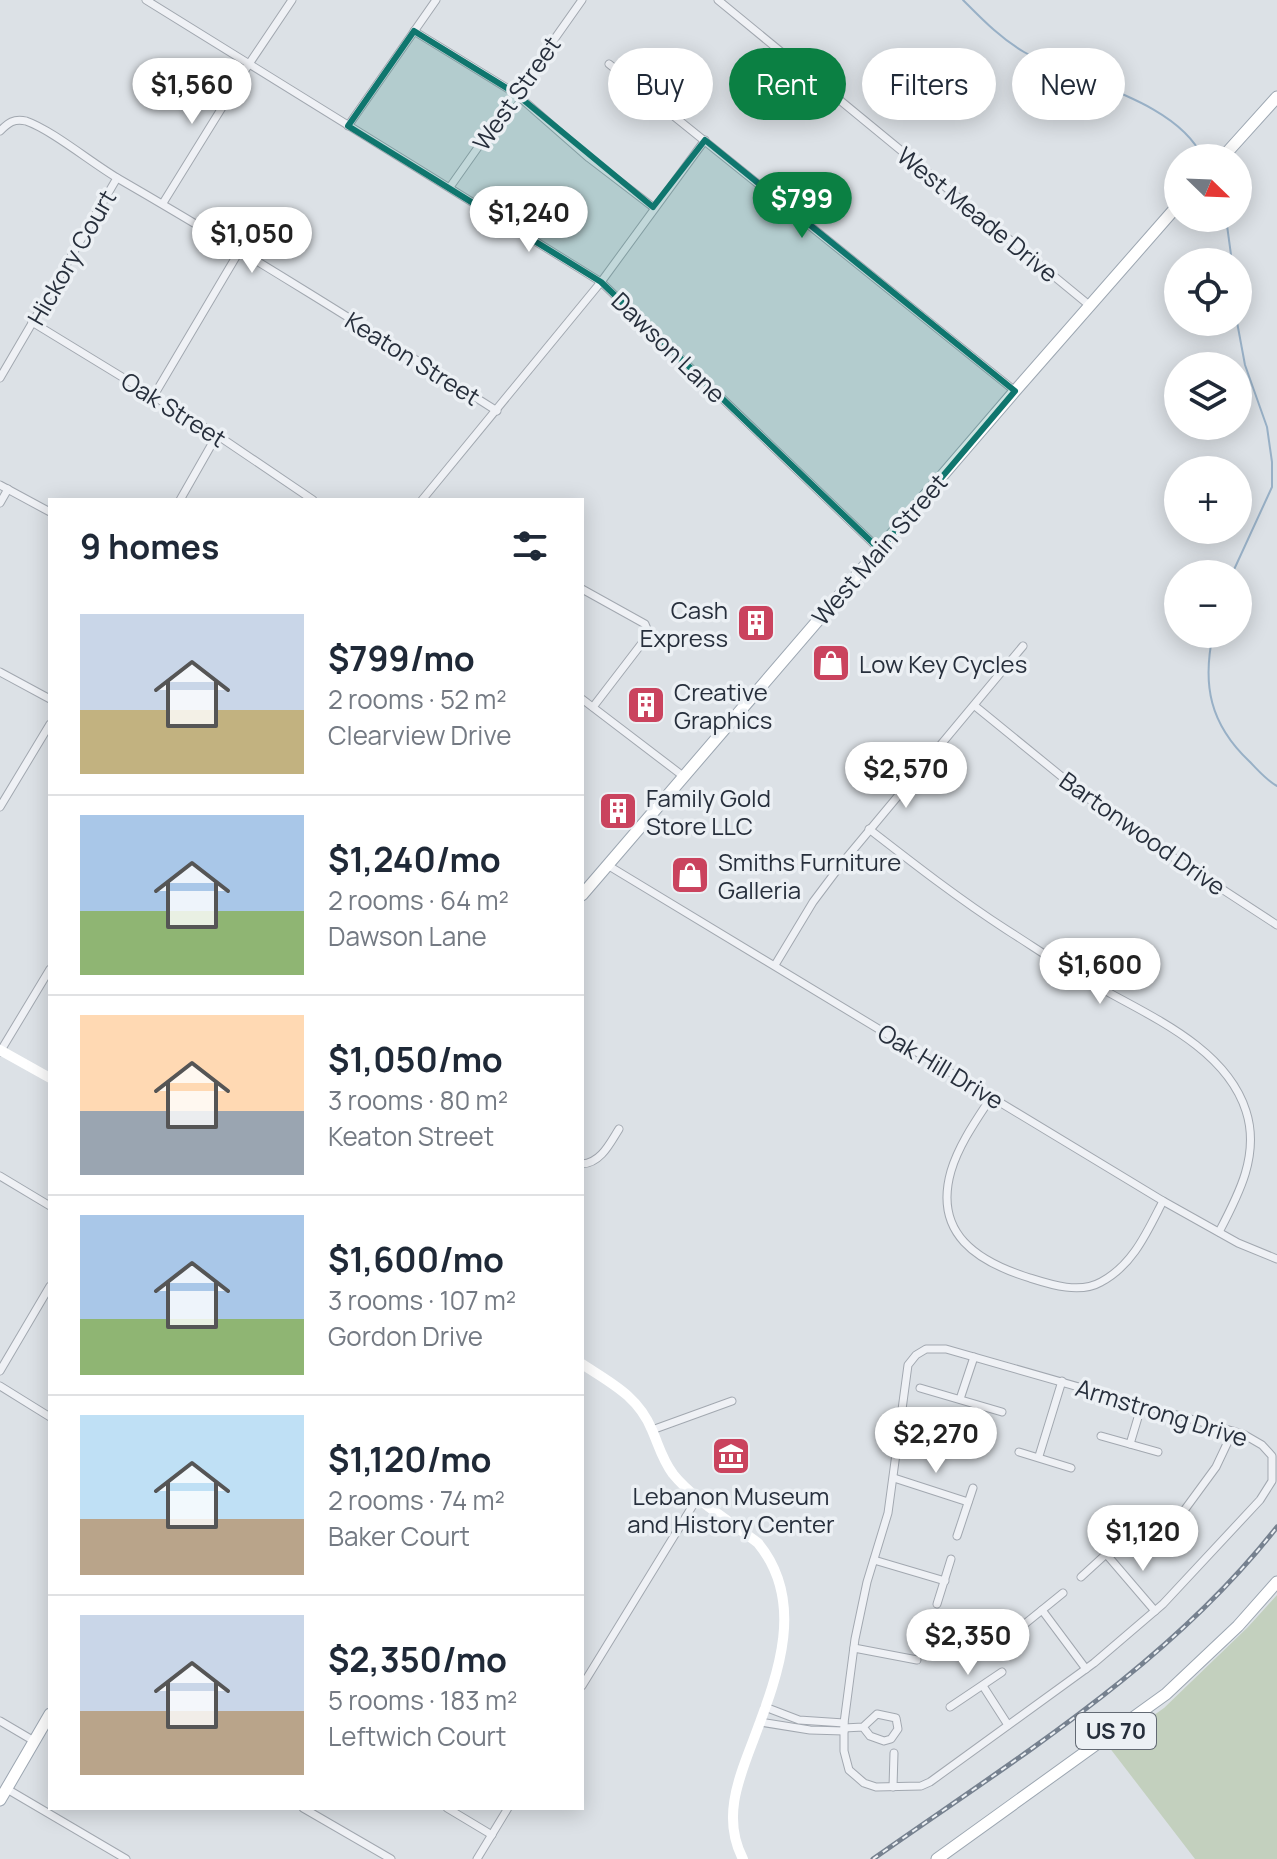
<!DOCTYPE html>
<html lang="en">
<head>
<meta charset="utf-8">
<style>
	:root { --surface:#fff; --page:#f6f6f7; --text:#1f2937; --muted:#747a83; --line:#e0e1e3; --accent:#0b8043 }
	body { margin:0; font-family:Manrope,sans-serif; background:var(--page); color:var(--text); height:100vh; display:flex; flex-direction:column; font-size:30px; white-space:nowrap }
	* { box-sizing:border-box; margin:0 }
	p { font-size:26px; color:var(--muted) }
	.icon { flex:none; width:44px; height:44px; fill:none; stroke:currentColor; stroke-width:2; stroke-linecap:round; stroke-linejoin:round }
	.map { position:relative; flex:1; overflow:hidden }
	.panel { position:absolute; left:48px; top:498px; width:536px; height:1312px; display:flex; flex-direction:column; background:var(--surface); border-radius:0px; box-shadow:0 4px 20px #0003 }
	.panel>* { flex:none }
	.banner { position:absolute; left:608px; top:48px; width:548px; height:72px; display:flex; gap:16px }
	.needle { width:52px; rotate:113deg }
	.fabs { position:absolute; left:1164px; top:144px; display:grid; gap:16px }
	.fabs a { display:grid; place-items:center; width:88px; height:88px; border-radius:50%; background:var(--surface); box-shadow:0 4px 20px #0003; font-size:40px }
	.price { position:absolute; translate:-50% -68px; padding:0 18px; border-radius:28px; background:#fff; color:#222; font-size:26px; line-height:52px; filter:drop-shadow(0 2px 4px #0008) }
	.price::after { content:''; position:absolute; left:50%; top:48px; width:24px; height:18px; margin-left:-12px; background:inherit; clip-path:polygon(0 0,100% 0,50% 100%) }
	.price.on { background:var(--accent); color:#fff }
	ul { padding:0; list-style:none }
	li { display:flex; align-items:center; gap:24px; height:200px; padding:0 32px }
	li+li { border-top:2px solid var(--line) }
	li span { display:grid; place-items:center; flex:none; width:224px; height:160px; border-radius:0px; color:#555 }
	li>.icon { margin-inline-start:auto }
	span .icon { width:96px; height:96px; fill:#fffc; stroke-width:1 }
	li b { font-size:34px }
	h2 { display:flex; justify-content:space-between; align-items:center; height:96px; padding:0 32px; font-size:34px }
	.chip { padding:0 28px; border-radius:36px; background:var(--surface); box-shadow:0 4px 20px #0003; font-size:28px; line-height:72px }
	.chip.on { background:var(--accent); color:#fff }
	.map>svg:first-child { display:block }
</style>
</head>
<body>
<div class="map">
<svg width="1277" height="1859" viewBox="0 0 1277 1859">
	<rect width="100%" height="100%" fill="#dce1e6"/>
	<path fill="#c3d0be" d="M1277,1595V1859H1195L1109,1747L1164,1708L1248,1627Z"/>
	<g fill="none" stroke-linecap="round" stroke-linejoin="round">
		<g stroke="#98b0c6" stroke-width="2">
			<path d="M963,0C982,19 1000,38 1024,52C1075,81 1177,100 1203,158"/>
			<path d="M1226,218L1232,262"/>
			<path d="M1232,574L1272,487V462L1267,427L1245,365L1237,322"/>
			<path d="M1213,634C1202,685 1210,724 1249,761C1258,770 1266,780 1277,786"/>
		</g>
		<defs>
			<g id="street">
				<path d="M146,0L601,282L880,550"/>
				<path d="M718,0L1089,305"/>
				<path d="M414,31L515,93L589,158L653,207"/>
				<path d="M609,64L1015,391"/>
				<path d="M348,126L436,0"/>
				<path d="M0,131C8,123 14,118 26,121C52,130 93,164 119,179C247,253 372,332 497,411"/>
				<path d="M450,187L582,0"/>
				<path d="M163,203L249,64L292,0"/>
				<path d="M32,322L217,435L313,500"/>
				<path d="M0,378L117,178"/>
				<path d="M153,397L240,250"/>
				<path d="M0,485L50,512"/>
				<path d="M180,500L217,435"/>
				<path d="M422,500L601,282L705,140"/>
				<path d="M0,503L8,489"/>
				<path d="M582,589L645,624L649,634L593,707"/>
				<path d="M0,672L50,699"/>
				<path d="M582,699L683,776"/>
				<path d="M975,706L1110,816L1277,925"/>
				<path d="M0,807L50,724"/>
				<path d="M869,829C914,864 959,899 1007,930C1034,947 1061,966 1090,982C1144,1014 1225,1045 1246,1111C1260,1154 1239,1194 1219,1232"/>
				<path d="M609,866L1163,1201L1238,1243L1277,1259"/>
				<path d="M775,965L813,902L843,862L1023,646"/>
				<path d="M0,1052L50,969"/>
				<path d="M992,1096C977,1119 959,1144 951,1171C933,1234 978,1262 1030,1278C1052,1285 1080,1294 1101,1282C1133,1265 1147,1232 1163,1201"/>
				<path d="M582,1164C601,1163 610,1143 619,1129"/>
				<path d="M0,1176L50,1206"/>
				<path d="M926,1349H946L1243,1434L1262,1445L1272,1456V1481L1260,1500L1163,1604L1094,1663L930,1782L921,1786L876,1787L864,1783L849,1770L844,1751V1723L855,1639L867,1582L888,1513L908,1365L916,1355Z"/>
				<path d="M0,1371L50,1286"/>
				<path d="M0,1386L50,1417"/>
				<path d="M920,1388L1002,1412"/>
				<path d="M960,1399L974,1357"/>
				<path d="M652,1430L732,1401"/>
				<path d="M1101,1436L1158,1452"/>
				<path d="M1130,1444L1142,1404"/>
				<path d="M1019,1452L1071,1468"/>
				<path d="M1039,1456L1062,1381"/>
				<path d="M894,1478L968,1502"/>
				<path d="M1183,1512L1216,1467L1233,1431"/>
				<path d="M957,1536L973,1488"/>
				<path d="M1107,1555L1155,1611"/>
				<path d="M874,1560L945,1581"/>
				<path d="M1081,1577L1128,1534"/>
				<path d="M937,1604L951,1559"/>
				<path d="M1042,1610L1086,1669"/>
				<path d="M1016,1631L1063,1593"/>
				<path d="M854,1648L917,1660"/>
				<path d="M582,1686L698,1497"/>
				<path d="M983,1686L1008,1725"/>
				<path d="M765,1707L799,1720L844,1723"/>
				<path d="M950,1707L1002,1672"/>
				<path d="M0,1721L34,1741"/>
				<path d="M760,1722L810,1730L844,1731"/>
				<path d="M844,1728L863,1727L877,1714L896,1718L898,1729L891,1739L884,1741L870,1736L863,1727"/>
				<path d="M893,1787L894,1753"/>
				<path d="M7,1789L126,1859"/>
				<path d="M303,1808L391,1859"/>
				<path d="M447,1808L492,1835"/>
				<path d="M477,1859L508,1808"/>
			</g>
			<g id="primary">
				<path d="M1222,158L1277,97"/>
				<path d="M582,895L1015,391L1178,205"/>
				<path d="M0,1800L50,1714"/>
				<path d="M937,1859L1166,1694L1238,1626L1277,1582"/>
			</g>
		</defs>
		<use href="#street" stroke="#a2a8b0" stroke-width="9"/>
		<use href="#primary" stroke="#9ca6b1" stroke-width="13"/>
		<use href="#street" stroke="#eff1f5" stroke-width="7"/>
		<g stroke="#fff" stroke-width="10">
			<path d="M0,1050L50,1078"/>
			<path d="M582,1364C611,1383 638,1396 652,1430C659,1446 662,1459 673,1474C693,1499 732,1523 758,1543C807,1603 777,1677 753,1741C738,1780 722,1819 743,1859"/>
		</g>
		<use href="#primary" stroke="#fff" stroke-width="11"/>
		<defs>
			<path id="rail" d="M873,1859C1015,1759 1168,1666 1277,1527"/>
		</defs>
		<use href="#rail" stroke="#76818f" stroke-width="5"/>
		<use href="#rail" stroke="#ecf0f4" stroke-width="2" stroke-dasharray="6" stroke-linecap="butt"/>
	</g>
	<path fill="#0f766e" fill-opacity="0.2" stroke="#0f766e" stroke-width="6" stroke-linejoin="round" d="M414,31L515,93L653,207L705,140L1015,391L880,550L601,282L348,126Z"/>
	<defs>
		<symbol id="building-square" viewBox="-11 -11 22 22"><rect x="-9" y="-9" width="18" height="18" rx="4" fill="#ca435e" stroke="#ecf0f4"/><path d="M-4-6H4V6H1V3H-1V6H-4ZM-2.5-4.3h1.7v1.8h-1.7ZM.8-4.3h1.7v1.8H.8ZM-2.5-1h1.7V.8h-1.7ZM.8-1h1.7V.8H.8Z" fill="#fff"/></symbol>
		<symbol id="shop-square" viewBox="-11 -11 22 22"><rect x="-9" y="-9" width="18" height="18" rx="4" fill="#ca435e" stroke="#ecf0f4"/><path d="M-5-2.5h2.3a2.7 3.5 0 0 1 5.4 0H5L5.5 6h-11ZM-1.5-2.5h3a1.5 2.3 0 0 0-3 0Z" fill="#fff"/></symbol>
		<symbol id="museum-square" viewBox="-11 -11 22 22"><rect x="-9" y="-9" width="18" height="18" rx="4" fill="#ca435e" stroke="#ecf0f4"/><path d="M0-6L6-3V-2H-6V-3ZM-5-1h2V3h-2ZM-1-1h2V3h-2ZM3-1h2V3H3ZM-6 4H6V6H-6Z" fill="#fff"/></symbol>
	</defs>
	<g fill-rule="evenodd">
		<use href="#building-square" x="734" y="601" width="44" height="44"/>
		<use href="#shop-square" x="809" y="641" width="44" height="44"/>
		<use href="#building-square" x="624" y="683" width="44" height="44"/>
		<use href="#building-square" x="596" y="789" width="44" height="44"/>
		<use href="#shop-square" x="668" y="853" width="44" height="44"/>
		<use href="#museum-square" x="709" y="1434" width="44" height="44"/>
	</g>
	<g text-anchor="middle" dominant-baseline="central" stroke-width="7" stroke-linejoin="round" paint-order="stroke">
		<rect fill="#ecf0f4" stroke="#626973" stroke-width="2" x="1076" y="1713" width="80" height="36" rx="6"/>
		<g font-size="22" font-weight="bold" fill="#272f3c">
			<text x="1116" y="1731">US 70</text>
		</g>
		<g font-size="24" fill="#272f3c" stroke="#ecf0f4">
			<text transform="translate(516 93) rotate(-55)">West Street</text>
			<text transform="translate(978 214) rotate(39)">West Meade Drive</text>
			<text transform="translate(71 257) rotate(-60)">Hickory Court</text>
			<text transform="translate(669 347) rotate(44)">Dawson Lane</text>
			<text transform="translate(413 358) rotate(32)">Keaton Street</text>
			<text transform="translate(174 409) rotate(32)">Oak Street</text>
			<text transform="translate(879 549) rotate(-49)">West Main Street</text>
			<text transform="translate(1143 833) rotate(35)">Bartonwood Drive</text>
			<text transform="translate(941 1066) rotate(31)">Oak Hill Drive</text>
			<text transform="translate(1162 1412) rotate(17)">Armstrong Drive</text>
		</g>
		<g font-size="24" fill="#272f3c" stroke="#ecf0f4" text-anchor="start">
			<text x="728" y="609" text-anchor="end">Cash<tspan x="728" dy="28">Express</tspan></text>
			<text x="859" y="663">Low Key Cycles</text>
			<text x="674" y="691">Creative<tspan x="674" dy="28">Graphics</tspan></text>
			<text x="646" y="797">Family Gold<tspan x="646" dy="28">Store LLC</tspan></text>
			<text x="718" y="861">Smiths Furniture<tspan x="718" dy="28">Galleria</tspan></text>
			<text x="731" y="1495" text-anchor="middle">Lebanon Museum<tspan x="731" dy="28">and History Center</tspan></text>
		</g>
	</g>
</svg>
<div class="fabs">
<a><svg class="needle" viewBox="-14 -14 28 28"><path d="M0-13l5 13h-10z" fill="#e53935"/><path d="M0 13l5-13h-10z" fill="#747a83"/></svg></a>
<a><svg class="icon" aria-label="locate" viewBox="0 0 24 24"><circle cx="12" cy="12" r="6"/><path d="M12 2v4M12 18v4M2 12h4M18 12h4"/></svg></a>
<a><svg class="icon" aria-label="layers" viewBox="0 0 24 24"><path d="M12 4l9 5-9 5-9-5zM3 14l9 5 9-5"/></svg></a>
<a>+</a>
<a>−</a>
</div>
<b class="price" style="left:192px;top:126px">$1,560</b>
<b class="price on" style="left:802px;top:240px">$799</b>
<b class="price" style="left:529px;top:254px">$1,240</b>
<b class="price" style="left:252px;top:275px">$1,050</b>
<b class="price" style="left:906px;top:810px">$2,570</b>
<b class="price" style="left:1100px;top:1006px">$1,600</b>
<b class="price" style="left:936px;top:1475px">$2,270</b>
<b class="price" style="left:1143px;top:1573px">$1,120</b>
<b class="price" style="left:968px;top:1677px">$2,350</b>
<div class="banner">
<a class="chip">Buy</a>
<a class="chip on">Rent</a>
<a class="chip">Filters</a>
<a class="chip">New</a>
</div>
<section class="panel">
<h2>9 homes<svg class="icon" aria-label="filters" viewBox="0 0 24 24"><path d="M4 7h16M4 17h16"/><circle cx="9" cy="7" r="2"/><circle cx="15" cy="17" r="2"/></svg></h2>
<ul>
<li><span style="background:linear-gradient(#c9d6e8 60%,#c2b280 0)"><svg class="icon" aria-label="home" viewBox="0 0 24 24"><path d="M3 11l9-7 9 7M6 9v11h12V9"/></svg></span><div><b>$799/mo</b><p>2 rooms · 52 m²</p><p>Clearview Drive</p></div></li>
<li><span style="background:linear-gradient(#a9c7e8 60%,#8fb573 0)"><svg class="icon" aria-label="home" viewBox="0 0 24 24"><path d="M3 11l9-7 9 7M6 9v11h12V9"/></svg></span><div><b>$1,240/mo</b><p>2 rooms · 64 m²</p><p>Dawson Lane</p></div></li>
<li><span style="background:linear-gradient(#ffd9b3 60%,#9aa5b1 0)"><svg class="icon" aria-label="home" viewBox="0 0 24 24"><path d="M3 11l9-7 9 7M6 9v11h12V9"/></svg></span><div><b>$1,050/mo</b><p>3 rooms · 80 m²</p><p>Keaton Street</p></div></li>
<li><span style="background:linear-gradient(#a9c7e8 65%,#8fb573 0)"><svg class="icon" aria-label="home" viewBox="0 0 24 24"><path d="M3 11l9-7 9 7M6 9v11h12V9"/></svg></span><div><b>$1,600/mo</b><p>3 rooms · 107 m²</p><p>Gordon Drive</p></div></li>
<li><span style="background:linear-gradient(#bfe0f5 65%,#b9a48a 0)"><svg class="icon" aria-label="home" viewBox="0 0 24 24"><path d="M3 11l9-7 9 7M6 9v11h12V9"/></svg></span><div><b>$1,120/mo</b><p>2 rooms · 74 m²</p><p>Baker Court</p></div></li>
<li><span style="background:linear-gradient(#c9d6e8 60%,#b9a48a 0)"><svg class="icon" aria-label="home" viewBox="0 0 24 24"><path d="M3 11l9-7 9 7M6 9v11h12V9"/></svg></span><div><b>$2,350/mo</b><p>5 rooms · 183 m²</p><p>Leftwich Court</p></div></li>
</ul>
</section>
</div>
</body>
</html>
